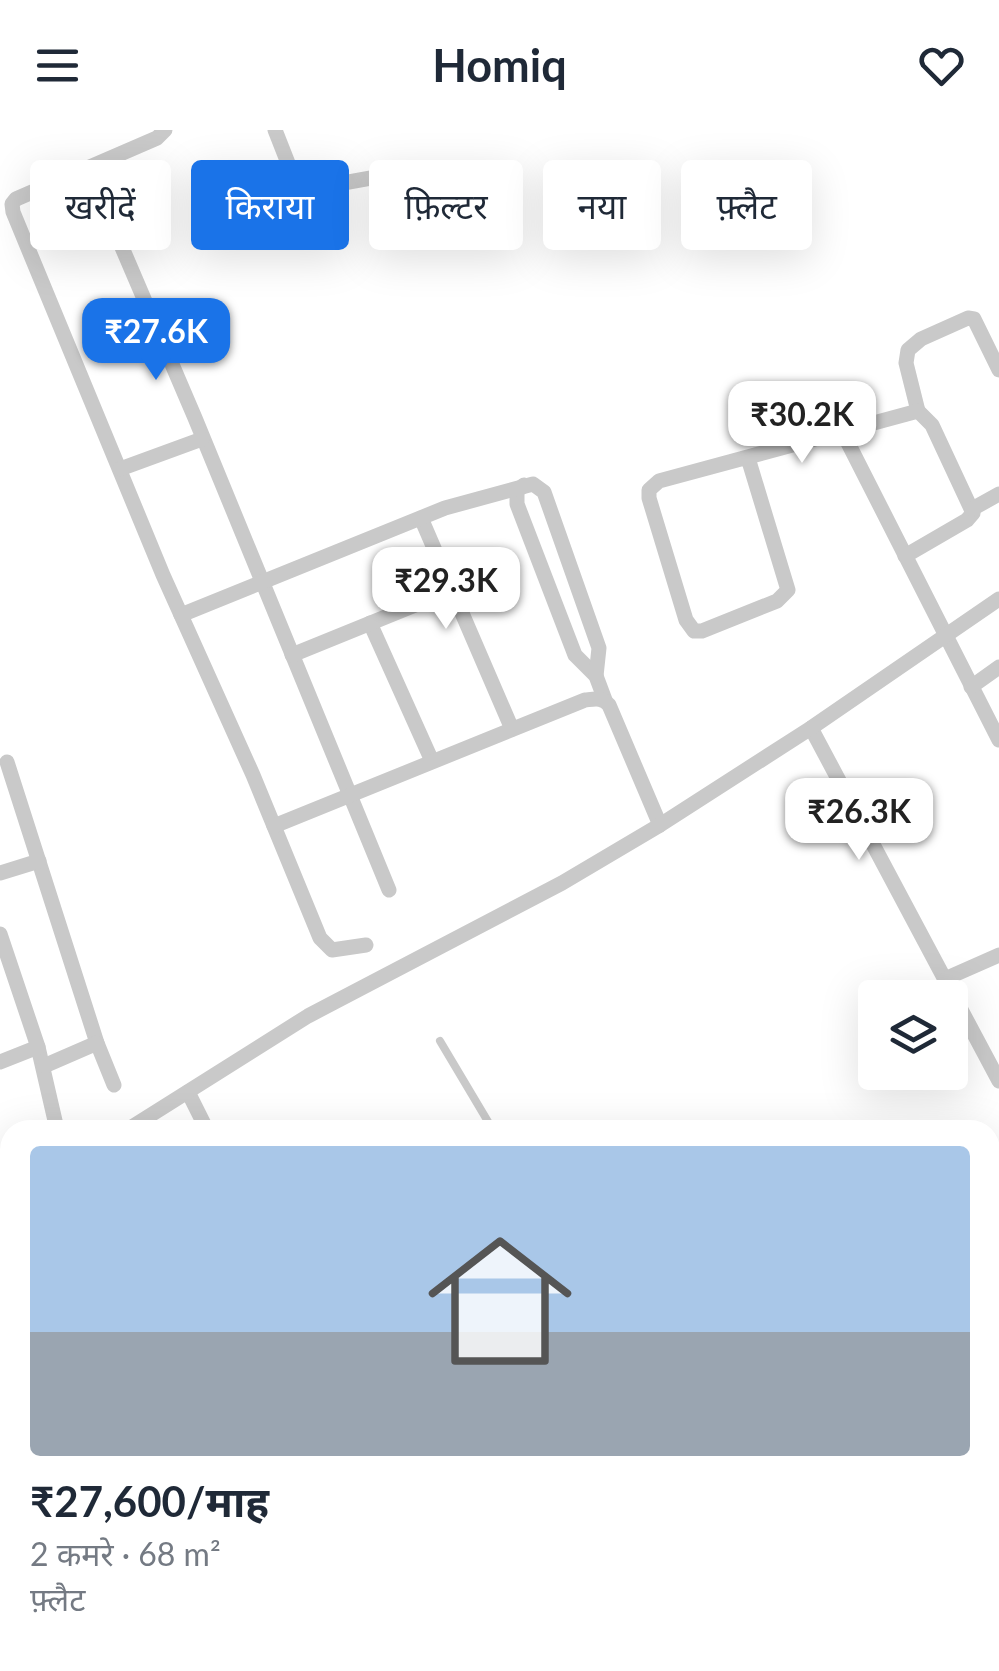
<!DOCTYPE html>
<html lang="hi">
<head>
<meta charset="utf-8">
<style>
	:root { --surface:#fff; --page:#f2f2f3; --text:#1f2937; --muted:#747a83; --line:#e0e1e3; --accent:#1a73e8 }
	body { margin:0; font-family:Lato,"Noto Sans Devanagari",sans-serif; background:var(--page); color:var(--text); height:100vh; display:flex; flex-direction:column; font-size:38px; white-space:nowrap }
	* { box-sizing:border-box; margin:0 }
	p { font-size:32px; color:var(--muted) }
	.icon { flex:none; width:55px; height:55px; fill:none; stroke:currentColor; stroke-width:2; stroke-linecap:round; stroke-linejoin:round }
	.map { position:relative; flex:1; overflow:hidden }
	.details { position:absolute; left:0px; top:990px; width:1000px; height:552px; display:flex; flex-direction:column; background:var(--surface); border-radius:30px 30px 0 0; box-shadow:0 10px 40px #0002 }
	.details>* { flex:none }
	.hud { position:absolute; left:30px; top:30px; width:940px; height:90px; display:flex; gap:20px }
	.buttons { position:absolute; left:858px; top:850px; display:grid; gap:20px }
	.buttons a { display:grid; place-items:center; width:110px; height:110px; border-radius:10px; background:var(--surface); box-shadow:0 10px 40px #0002; font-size:50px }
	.price { position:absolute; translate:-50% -85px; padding:0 22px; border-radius:20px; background:#fff; color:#222; font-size:32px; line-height:65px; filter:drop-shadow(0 2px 5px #0008) }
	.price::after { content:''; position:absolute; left:50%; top:60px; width:30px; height:22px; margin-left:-15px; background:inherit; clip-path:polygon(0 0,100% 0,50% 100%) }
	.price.current { background:var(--accent); color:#fff }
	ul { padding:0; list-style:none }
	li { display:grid; align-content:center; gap:20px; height:530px; padding:0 30px }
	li+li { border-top:2px solid var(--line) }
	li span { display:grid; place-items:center; height:310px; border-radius:10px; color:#555 }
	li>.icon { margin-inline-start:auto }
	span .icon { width:180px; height:180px; fill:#fffc; stroke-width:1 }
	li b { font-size:42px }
	.tag { padding:0 35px; border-radius:10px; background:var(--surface); box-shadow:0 10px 40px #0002; font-size:35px; line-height:90px }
	.tag.current { background:var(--accent); color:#fff }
	header { display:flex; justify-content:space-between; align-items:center; height:130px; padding:0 30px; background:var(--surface); font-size:45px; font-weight:700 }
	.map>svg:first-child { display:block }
</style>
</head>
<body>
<header><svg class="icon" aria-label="menu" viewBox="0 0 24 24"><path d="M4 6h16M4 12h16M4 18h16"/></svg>Homiq<svg class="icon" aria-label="heart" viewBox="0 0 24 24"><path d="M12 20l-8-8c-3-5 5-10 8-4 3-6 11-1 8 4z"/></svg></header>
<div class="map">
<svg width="999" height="1541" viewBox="0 0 999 1541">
	<rect width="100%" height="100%" fill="#fff"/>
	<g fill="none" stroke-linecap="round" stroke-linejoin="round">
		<path stroke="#c9c9c9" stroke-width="8" d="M440,911L493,1000"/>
		<g stroke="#c9c9c9" stroke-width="15">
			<path d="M165,0L157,8L16,69L12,74L13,82L163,445L253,645L320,808L332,820L366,815"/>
			<path d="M275,0L299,61L393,44L402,48L422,83"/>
			<path d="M88,38L195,288L389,760"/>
			<path d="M918,281L906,233L908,220L921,209L968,188L974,189L999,240"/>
			<path d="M842,301L999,610"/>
			<path d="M748,328L788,460L777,471L702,501H694L686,490L649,368V360L659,351L918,281L932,295L973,383L967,390L905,426"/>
			<path d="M120,339L202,309"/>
			<path d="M524,355L517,361V374L575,525L596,546L605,570"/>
			<path d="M972,379L999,364"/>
			<path d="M421,388L512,599"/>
			<path d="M181,485L445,378L533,354L544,362L599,518L596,546"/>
			<path d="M370,493L432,631"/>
			<path d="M292,525L452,460"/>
			<path d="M971,557L999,537"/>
			<path d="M811,598L999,951"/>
			<path d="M7,632L97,913L114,955"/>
			<path d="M274,696L585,570C595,569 602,567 609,575L660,695"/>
			<path d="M0,743L39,731"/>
			<path d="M0,804L38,917L56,995"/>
			<path d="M947,848L999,825"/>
			<path d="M0,932L38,917"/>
			<path d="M44,936L97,913"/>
			<path d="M188,962L207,1000"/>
			<path d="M127,1000L308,886L562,753L660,695L811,598L999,469"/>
			<path d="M0,1081L10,1075"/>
			<path d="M0,1159L10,1152"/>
			<path d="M0,1186L10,1201"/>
			<path d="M990,1231L999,1227"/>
			<path d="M990,1371L999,1366"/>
			<path d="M990,1389L999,1421"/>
			<path d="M990,1517L999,1515"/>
			<path d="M236,1532L242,1541"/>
			<path d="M466,1532L469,1541"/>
			<path d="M928,1533L931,1532"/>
			<path d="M0,1539L1,1541"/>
		</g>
		<g stroke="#b6b6b6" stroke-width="22">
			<path d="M990,1087L999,1083"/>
			<path d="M990,1111L999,1107"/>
			<path d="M380,1541L390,1532"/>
			<path d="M415,1541L425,1532"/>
		</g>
	</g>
</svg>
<div class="buttons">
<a><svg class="icon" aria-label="layers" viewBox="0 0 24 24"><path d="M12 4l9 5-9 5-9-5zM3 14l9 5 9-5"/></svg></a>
</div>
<b class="price current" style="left:156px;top:253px">₹27.6K</b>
<b class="price" style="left:802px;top:336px">₹30.2K</b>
<b class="price" style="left:446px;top:502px">₹29.3K</b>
<b class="price" style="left:859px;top:733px">₹26.3K</b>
<div class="hud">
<a class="tag">खरीदें</a>
<a class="tag current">किराया</a>
<a class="tag">फ़िल्टर</a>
<a class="tag">नया</a>
<a class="tag">फ़्लैट</a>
</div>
<section class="details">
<ul>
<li><span style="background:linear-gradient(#a9c7e8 60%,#9aa5b1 0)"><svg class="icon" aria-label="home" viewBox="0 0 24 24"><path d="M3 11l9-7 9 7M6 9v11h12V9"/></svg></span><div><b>₹27,600/माह</b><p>2 कमरे · 68 m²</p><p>फ़्लैट</p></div></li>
</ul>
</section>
</div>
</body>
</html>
